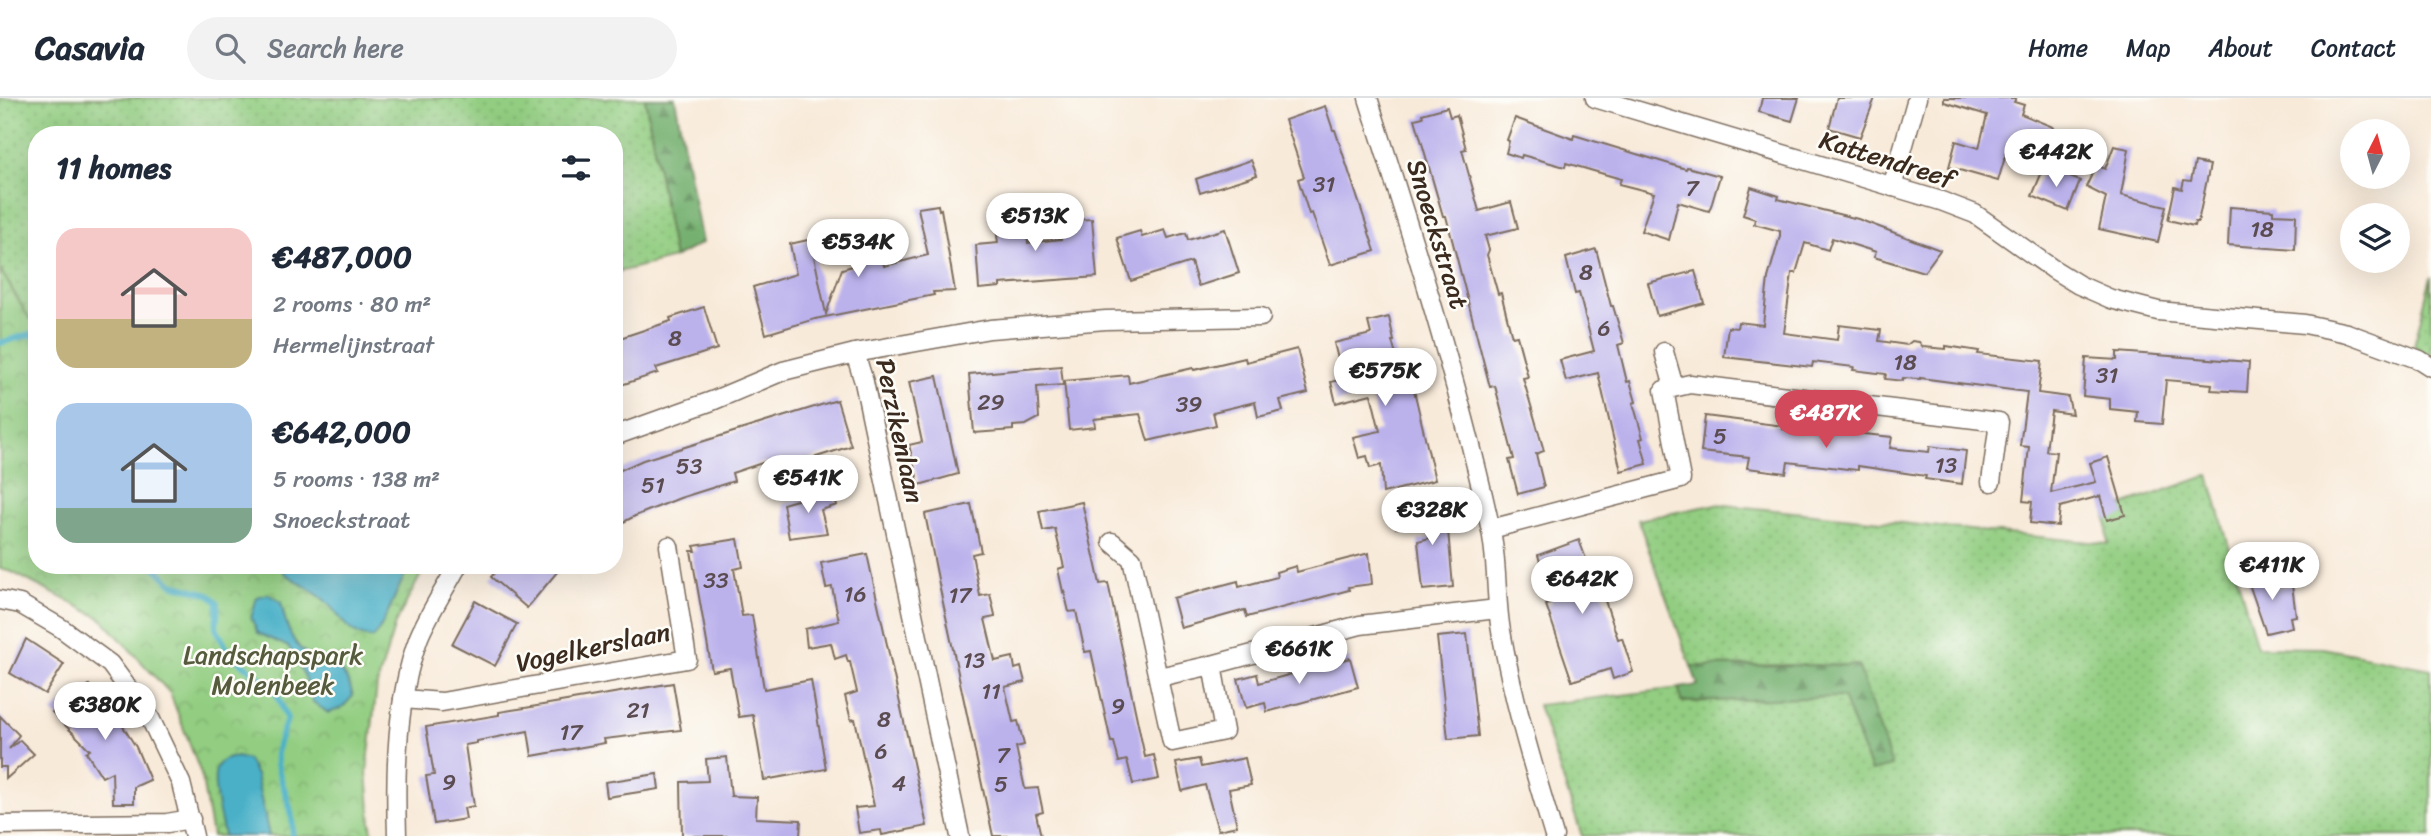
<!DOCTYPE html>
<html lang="en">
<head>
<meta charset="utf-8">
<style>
	:root { --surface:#fff; --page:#f2f2f3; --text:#1f2937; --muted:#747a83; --line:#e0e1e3; --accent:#d1495b }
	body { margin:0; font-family:Sriracha,sans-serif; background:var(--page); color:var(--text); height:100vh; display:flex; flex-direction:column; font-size:26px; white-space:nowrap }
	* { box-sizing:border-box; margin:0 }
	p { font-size:23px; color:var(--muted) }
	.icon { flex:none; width:38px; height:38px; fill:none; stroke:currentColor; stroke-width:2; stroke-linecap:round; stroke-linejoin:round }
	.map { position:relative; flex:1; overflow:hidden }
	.sheet { position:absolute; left:28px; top:28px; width:595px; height:448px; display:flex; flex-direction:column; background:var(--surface); border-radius:28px; box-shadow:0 7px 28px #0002 }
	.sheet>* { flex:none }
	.needle { width:46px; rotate:6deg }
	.buttons { position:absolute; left:2340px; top:21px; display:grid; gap:14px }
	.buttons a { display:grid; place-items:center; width:70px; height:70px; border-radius:50%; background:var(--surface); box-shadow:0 7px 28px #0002; font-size:35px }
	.price { position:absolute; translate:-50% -60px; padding:0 16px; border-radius:24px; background:#fff; color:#222; font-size:23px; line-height:46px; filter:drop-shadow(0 2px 4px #0008) }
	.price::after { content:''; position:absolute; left:50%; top:42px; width:21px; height:16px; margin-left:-10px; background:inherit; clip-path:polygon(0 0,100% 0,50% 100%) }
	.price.selected { background:var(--accent); color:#fff }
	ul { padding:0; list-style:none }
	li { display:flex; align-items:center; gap:21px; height:175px; padding:0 28px }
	li span { display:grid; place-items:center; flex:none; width:196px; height:140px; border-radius:21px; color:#555 }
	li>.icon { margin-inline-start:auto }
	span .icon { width:84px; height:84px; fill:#fffc; stroke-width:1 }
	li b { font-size:30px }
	h2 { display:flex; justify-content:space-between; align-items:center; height:84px; padding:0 28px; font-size:30px }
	header { display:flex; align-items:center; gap:42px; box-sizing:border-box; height:98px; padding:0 35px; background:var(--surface); border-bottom:2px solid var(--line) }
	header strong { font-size:33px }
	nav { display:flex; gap:38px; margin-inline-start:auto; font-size:24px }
	.search { width:490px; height:63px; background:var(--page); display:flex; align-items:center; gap:18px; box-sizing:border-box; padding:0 24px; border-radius:38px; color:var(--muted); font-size:26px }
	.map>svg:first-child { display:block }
</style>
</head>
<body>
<header>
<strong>Casavia</strong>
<div class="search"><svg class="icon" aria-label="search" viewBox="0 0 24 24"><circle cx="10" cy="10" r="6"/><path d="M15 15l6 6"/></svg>Search here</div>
<nav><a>Home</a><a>Map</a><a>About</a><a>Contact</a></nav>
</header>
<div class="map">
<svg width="2431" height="738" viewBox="0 0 2431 738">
	<defs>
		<pattern id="grass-dots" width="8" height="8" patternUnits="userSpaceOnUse" patternTransform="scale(1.75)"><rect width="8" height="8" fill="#92cd81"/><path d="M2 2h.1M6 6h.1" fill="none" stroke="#7fb06f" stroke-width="1.8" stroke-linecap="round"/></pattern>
		<pattern id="forest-firs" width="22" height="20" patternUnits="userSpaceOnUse" patternTransform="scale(1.75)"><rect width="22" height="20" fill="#75b06f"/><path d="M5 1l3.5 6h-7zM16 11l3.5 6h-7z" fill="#618f5b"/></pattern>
		<pattern id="park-crowns" width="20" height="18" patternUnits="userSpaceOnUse" patternTransform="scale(1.75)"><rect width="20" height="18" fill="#92cd81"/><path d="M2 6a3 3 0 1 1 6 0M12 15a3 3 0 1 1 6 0" fill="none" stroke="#7fb06f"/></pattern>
	</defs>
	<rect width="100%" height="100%" fill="#fdfcf7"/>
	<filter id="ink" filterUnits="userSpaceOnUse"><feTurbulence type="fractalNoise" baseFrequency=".0143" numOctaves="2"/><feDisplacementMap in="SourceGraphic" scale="14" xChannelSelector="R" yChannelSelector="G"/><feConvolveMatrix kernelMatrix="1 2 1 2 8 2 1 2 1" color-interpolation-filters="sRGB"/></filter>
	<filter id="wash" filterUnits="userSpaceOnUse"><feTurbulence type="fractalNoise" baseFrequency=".00686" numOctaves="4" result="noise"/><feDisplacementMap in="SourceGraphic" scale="28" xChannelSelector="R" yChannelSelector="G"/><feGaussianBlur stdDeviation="1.57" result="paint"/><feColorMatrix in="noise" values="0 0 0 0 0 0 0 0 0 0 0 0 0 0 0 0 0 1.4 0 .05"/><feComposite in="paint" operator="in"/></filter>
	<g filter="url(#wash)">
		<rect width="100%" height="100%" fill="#f8ead9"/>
		<g fill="url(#grass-dots)" stroke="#667c50" stroke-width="2">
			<path d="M0,0H645L674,160L614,175V37H37V227L27,217L0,171Z"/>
			<path d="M2431,178V259L2414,248Z"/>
			<path d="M2209,377L2257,549L2323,550L2431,571V738H1582L1538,607L1679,590L1682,604L1843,598L1871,673L1858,567L1691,568L1638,422L1716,406L2108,446L2106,413Z"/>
		</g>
		<g fill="url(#forest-firs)" stroke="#586d46" stroke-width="2">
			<path d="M645,0H675L702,145L674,160Z"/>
			<path d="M1858,567L1892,668L1871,673L1843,599L1681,604L1679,590L1698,587L1691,568Z"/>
		</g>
		<path fill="url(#park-crowns)" stroke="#667c50" stroke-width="2" d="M0,171L27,217L37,227V467H426L395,526L377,587L367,674L372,738H212L201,676L170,595L101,520L12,474L0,471Z"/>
		<g fill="#48b0c7" stroke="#426d72" stroke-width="2">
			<path d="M282,467H405L406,474L382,527L374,540C346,539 341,516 322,500C310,491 296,483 284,475Z"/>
			<path d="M268,496L281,504C285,524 291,549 312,559C336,572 345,567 353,598L342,610L328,615L313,604L305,579L289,549L258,535L251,520L257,499Z"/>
			<path d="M237,659L248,662L256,677L269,738H224C221,722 210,682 217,669C221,661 229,660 237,659Z"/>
		</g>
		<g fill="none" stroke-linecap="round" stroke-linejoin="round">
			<g stroke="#48b0c7" stroke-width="6">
				<path d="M0,245L31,236L37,242"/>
				<path d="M153,467L172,486L209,496L218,505L216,530L229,555L275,592L287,621C284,631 279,642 277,652C273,678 297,707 292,738"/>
			</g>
		</g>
		<g id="blocks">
			<g fill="#bbb2ec">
				<path d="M1762,0H1799L1792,23L1759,14Z"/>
				<path d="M1837,0H1875L1860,39L1829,30Z"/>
				<path d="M1944,0H2016L2014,4L2024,7L2021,16L2053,29L2042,59L2008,49L1998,83L1949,69L1956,43L1979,50L1987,17L1944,4Z"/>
				<path d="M1325,8L1333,32H1335L1375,153L1330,167L1312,115L1309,116L1298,81L1304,79L1285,22Z"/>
				<path d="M1447,9L1450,19L1457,17L1466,51L1462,52L1479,113L1511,104L1518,130L1485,138L1489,152L1487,157L1498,196L1501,195L1512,239L1517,238L1528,279L1523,280L1544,353L1536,356L1544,389L1518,396L1509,362L1514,361L1495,288L1490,289L1446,118H1443L1415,21L1423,19L1422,16Z"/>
				<path d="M1515,20L1573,41L1574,37L1686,71L1687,69L1720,78L1712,105L1709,113L1678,104L1669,142L1641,133L1654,95L1619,86L1621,81L1566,65L1565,69L1522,57L1521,60L1506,55L1509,43L1507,42Z"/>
				<path d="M2114,48L2129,51L2121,97L2166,108L2158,144L2099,131L2106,99L2086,89L2096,67L2105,71Z"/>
				<path d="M1251,62L1257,77L1200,95L1196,81Z"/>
				<path d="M2195,64L2210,67L2198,124H2195L2194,128L2168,122L2175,89L2182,91L2184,82L2191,83Z"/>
				<path d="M2044,69L2080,83L2068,113L2032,98Z"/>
				<path d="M1751,89L1779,98L1778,101L1858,121L1940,152L1924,174L1874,159L1876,154L1832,140L1828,152L1805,145L1796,175H1792L1784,235L1837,242L1839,227L1881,232L1879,243L1907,247L1912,243L1919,244L1923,249L1946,251V248L1979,253L1978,256L2042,263L2038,295L2068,299L2072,316L2051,313L2046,353L2056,354L2051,395L2096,384L2090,365L2108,359L2125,417L2107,422L2100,398L2060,409L2058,428L2030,425L2032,404L2023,403L2029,349L2020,348L2027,294L1920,280V281L1903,280V283L1885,281L1886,276L1853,272L1854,269L1813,264L1812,269L1724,259L1728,229L1737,230L1738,224L1763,227L1768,180L1780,138V133L1754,126L1755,121L1743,117Z"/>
				<path d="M938,107L939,112L941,111L955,193L933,194L934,197L815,221L766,236L753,189L796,176L790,146L808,142L809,145L811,144L826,216L842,171L860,166L854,134L876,130L884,168L928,157L918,110Z"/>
				<path d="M1023,109L1028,145L1061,141L1060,123L1092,121L1097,179L1000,186V189L979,191L976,147L998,145L994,113Z"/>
				<path d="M2230,109L2273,112V116L2296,117L2295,152L2228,147Z"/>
				<path d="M1225,131L1239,175L1198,188L1191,164L1131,183L1117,140L1140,133L1142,139L1165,132L1168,140L1186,135L1188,142Z"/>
				<path d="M1596,151L1611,208H1613L1624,245L1618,247L1627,284L1630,283L1636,304L1633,305L1643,340L1640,341L1647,366L1621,373L1598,275L1566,283L1560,262L1594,253L1579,195L1575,196L1566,160Z"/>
				<path d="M1695,173L1704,205L1657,218L1648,185Z"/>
				<path d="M704,209L717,251L656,270L658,275L618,288L614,275V242L671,223L670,220Z"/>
				<path d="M1389,219L1394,243H1392L1405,290L1413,288L1435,382L1383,395L1381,367L1370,370L1367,358L1359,360L1353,339L1380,333L1371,296L1336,305L1331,284L1343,281L1334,245L1371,236L1368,224Z"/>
				<path d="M1297,251L1308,295L1280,302L1283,313L1258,319L1255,304L1213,314L1216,327L1148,343L1140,316L1094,321L1095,329L1069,332L1064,283L1128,277L1129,285L1193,270L1194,272L1245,260L1246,264Z"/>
				<path d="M2117,254L2249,264L2247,294L2211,292L2212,286L2166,282L2162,326L2137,324L2138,314L2110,311V301L2083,298L2086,260L2117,262Z"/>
				<path d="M1061,268L1063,287L1037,289L1039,320L1026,327L1013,328V332L974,335L969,276Z"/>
				<path d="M937,278L958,376L919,387L909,347L922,344L909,284Z"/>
				<path d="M837,302L851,348L769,374L765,364L732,375L734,383L680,400L635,418L614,429V375L643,362Z"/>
				<path d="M1705,318L1784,328L1783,331L1816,334V331L1892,339L1890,350L1929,354L1930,348L1966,353L1962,386L1925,381L1926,378L1858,368V372L1848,371L1788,364L1786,375L1747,370L1749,359L1701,354Z"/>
				<path d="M832,392L837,407L821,412L827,435L789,440L783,406Z"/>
				<path d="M1082,404L1100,486L1108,485L1145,659L1154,657L1159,681L1133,686L1127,662L1119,664L1114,644H1111L1091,553L1085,554L1076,513L1069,514L1064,493L1063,494L1058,471L1064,469L1055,431L1043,433L1039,413Z"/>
				<path d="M971,406L981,454L972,456L980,498L990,496L995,517V519L985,521L995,563L1013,559L1015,571L1021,569L1025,584L1005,589L1013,624L1018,623L1024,647L1016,649L1025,691L1038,690L1043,714L1036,716L1041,738H993L939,486L925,416Z"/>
				<path d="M1446,410L1453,489L1423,492L1418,443L1434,439L1431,427L1396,430L1395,416Z"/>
				<path d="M738,441L743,469L734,471L742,518L752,517L764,591L811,582L826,671L764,682L753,617L739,619L730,570L712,573L691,453H696L694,448Z"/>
				<path d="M1579,442L1594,482H1596L1598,489L1600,488L1618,541L1622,540L1633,574L1613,581L1610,571L1572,583L1546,507L1552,505L1538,457Z"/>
				<path d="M1369,455L1372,486L1348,489L1349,492L1247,519L1245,512L1181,530L1173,500L1238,483L1239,489L1277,479L1276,474L1296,468L1297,474Z"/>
				<path d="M867,456L927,728L882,737L881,732L859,735L855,710L874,708L855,621L851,622L845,598L857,594L850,564H848L846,557L835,561L831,545L807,549L805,531L839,523L832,489L826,490L821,465Z"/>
				<path d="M501,467H563L527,510L491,479Z"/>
				<path d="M2264,472L2271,490L2292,487L2296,518L2290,519L2292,529L2266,535L2247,480L2250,478L2249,475Z"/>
				<path d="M475,503L517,526L495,568L452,546Z"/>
				<path d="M1467,536L1478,638L1448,641L1437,539Z"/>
				<path d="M26,541L64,566L45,596L10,575Z"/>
				<path d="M1350,560L1358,589L1267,614L1265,605L1246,610L1238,581L1257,576L1259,585Z"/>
				<path d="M673,585L681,632L604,641L605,645L532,658L528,633L477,643V645L465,647L474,708L464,710L466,721L434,726L426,678L434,677L426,629L499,617V614L525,610Z"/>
				<path d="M89,587L115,616L136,649L150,682L134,689V705H113L112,674L102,679L86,654L90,652L52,614L81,590L83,593Z"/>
				<path d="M0,618L19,637L9,651L20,642L34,656L6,681V669H0Z"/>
				<path d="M727,659L731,698L757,699L756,720L801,722L800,738H682L681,684L708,683L706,661Z"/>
				<path d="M1245,660L1251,687L1229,691L1237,728L1218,732L1205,687L1182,693L1176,665L1199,661L1201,669Z"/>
				<path d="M657,676L659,691L607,699L605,684Z"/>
			</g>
		</g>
	</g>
	<g filter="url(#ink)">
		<use href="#blocks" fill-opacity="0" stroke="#7d6d5f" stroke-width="2"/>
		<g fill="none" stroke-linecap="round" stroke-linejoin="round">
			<defs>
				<g id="minor">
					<path d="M1368,0C1413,141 1458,283 1490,428C1498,462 1495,499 1501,533C1513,603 1534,671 1554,738"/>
					<path d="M1595,0L1941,103L1975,116L2053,171L2079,187L2111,201L2158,213L2305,226L2347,235L2420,262L2431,269"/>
					<path d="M1892,89L1917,0"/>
					<path d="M1664,254L1674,289"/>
					<path d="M614,338L712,303L783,273L855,255"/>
					<path d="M1491,431L1681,381L1664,292L1690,286L1999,324L1991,384"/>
					<path d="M1112,444L1132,461L1172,644L1224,633L1212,567L1360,527L1497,511"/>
					<path d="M0,502L20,506L61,530L110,566L150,620L181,685L194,738"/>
					<path d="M1159,579L1212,567"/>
					<path d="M403,601L442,604L687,561L669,448"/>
					<path d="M0,727L167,725L191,721"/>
					<path d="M397,738C395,674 396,600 419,539C429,515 445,491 458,467"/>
					<path d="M960,738L864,284L855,255L990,231L1106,222L1261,219"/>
				</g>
			</defs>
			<use href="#minor" stroke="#7d6d5f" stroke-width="21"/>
			<use href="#minor" stroke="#fff" stroke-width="18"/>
		</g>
	</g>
	<g text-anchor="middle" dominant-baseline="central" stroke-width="5" stroke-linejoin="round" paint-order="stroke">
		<g font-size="23" fill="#5b4c52">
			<text x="1324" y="86">31</text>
			<text x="1692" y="90">7</text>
			<text x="2262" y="131">18</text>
			<text x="1586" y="174">8</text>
			<text x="1604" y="230">6</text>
			<text x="675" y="240">8</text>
			<text x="1905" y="264">18</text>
			<text x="2107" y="277">31</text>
			<text x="991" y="304">29</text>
			<text x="1189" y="306">39</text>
			<text x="1720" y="338">5</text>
			<text x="1946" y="367">13</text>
			<text x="689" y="368">53</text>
			<text x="653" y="387">51</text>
			<text x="716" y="482">33</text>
			<text x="855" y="496">16</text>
			<text x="960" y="497">17</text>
			<text x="974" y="562">13</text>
			<text x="991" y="593">11</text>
			<text x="1118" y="608">9</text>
			<text x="638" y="612">21</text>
			<text x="884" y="621">8</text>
			<text x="571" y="634">17</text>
			<text x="881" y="653">6</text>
			<text x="1003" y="657">7</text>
			<text x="449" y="684">9</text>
			<text x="899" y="685">4</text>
			<text x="1001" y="686">5</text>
		</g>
		<g font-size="26" fill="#3b2a1e" stroke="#fdfcf7">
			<text transform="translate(1887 61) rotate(17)">Kattendreef</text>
			<text transform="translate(1438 136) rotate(73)">Snoeckstraat</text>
			<text transform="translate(900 333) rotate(78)">Perzikenlaan</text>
			<text transform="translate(593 549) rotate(-12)">Vogelkerslaan</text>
		</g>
		<g font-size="26" fill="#555b3c" stroke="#fdfcf7">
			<text x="273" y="557">Landschapspark<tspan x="273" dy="30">Molenbeek</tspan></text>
		</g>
	</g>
</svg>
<div class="buttons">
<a><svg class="needle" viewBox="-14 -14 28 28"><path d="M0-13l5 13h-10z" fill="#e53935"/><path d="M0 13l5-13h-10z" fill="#747a83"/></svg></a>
<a><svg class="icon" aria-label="layers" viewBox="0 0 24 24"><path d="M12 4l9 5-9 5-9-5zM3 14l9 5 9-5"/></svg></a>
</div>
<b class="price" style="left:2056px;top:91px">€442K</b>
<b class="price" style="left:1035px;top:155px">€513K</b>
<b class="price" style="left:858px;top:181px">€534K</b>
<b class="price" style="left:1385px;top:310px">€575K</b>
<b class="price selected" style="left:1826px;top:352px">€487K</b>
<b class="price" style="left:808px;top:417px">€541K</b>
<b class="price" style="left:1432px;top:449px">€328K</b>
<b class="price" style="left:2272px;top:504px">€411K</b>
<b class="price" style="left:1582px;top:518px">€642K</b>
<b class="price" style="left:1299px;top:588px">€661K</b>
<b class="price" style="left:105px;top:644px">€380K</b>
<section class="sheet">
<h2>11 homes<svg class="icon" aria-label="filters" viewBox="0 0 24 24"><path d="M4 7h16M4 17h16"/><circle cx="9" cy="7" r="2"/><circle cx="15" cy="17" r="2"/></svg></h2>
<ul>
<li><span style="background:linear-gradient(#f6c9c9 65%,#c2b280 0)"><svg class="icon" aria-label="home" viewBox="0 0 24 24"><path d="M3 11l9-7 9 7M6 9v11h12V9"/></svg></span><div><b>€487,000</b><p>2 rooms · 80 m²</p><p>Hermelijnstraat</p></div></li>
<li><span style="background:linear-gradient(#a9c7e8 75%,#7fa58c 0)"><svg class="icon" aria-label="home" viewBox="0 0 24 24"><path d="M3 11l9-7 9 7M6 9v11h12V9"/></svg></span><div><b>€642,000</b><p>5 rooms · 138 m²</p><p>Snoeckstraat</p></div></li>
</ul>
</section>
</div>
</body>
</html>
